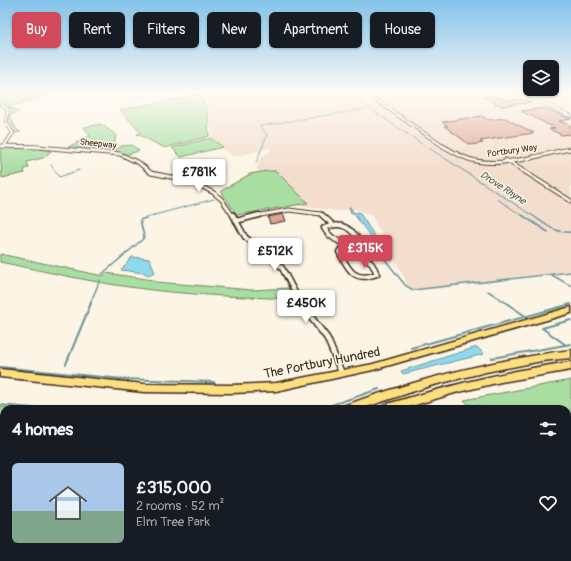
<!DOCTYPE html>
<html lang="en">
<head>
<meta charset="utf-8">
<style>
	:root { --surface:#171b24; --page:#242831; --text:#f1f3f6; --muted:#9ea1a6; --accent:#d1495b }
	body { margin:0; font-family:Pangolin,sans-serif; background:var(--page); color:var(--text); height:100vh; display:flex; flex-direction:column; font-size:15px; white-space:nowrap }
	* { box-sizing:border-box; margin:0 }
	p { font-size:13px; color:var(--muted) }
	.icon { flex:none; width:22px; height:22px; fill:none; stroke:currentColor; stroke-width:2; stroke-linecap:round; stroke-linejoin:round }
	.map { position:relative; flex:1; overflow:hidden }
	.details { position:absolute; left:0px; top:405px; width:571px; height:156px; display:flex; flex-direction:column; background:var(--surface); border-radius:12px 12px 0 0; box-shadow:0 1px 3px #0004 }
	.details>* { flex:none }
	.banner { position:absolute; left:12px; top:12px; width:547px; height:36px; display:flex; gap:8px }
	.fabs { position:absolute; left:523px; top:60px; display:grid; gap:8px }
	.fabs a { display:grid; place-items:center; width:36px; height:36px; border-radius:6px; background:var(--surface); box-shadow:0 1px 3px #0004; font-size:20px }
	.price { position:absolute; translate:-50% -34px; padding:0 9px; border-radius:4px; background:#fff; color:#222; font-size:13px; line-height:26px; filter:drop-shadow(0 1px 2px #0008) }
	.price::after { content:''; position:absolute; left:50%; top:24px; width:12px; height:9px; margin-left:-6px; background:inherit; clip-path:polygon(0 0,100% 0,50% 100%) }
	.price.current { background:var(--accent); color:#fff }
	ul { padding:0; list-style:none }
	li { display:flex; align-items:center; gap:12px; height:100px; padding:0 12px }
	li span { display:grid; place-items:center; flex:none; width:112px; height:80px; border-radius:6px; color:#555 }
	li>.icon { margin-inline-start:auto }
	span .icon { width:48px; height:48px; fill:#fffc; stroke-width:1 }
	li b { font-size:17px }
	h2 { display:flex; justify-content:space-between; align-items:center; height:48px; padding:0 12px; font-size:17px }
	.chip { padding:0 14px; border-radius:6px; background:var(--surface); box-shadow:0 1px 3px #0004; font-size:14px; line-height:36px }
	.chip.current { background:var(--accent); color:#fff }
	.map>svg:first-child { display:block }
</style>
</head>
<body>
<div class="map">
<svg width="571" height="561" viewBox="0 0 571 561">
	<rect width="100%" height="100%" fill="#fcf5e5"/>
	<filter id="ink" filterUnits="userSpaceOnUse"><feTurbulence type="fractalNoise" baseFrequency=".025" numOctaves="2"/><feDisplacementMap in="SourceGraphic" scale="8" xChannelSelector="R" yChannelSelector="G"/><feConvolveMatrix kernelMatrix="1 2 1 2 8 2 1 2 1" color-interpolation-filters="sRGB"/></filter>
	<g filter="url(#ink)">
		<path fill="#f3decd" d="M197,93H571V271L414,290L407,283L372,216L356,209L337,211L290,205L250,174L260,171L256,169L260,159L271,150L270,148L234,157L211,139L210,112L206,103Z"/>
		<g fill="#a8dea2" stroke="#728460">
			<path d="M0,93H52L9,107L19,112L9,115L17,130L21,132L14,133L8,124V107L0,102Z"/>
			<path d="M198,95C210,106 208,122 209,136L165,148L137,134L141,133L120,110Z"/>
			<path d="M101,124L116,135L113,151L66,148L90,136L84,127Z"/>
			<path d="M210,138L223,147L181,157L172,148Z"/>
			<path d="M132,145L139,151L124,155L114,152L121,146Z"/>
			<path d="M0,147L34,148L51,151L43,158L27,162L29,168L24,169L25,173L2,178Z"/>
			<path d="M267,171H276L308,203L237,215L221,191L250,174Z"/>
			<path d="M0,254L103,276L106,273L153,280L156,282L252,290L288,288L294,299C239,297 184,295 129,287C86,281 43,271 0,262Z"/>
			<path d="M571,380V420L567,418V409H485V407L468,404L464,400Z"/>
			<path d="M0,407L22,409H4V557H22L16,561H0Z"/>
			<path d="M128,557H384L386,561H121Z"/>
		</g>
		<g fill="#8dd9ed" stroke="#6c939a">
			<path d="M349,206L354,213L359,212L383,249L378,247L354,214H351Z"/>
			<path d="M132,257L150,259L155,273L147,275L145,273L121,270Z"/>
			<path d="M477,347L484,354L403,374L401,371Z"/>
		</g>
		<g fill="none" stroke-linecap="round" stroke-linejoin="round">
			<g stroke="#6c939a" stroke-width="1">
				<path d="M347,93L425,146"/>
				<path d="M429,148L533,216"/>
				<path d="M256,163L267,135L260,126L365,109"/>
				<path d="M51,165L59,177L79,170"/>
				<path d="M497,199L523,216"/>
				<path d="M151,216L214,199"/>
			</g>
			<g stroke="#6c939a" stroke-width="1.5">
				<path d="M522,215L548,232"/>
				<path d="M532,215C544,223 555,234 571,232"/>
				<path d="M383,257L405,285L413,290L571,272"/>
				<path d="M102,274L143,239L144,236L140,220L154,215"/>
				<path d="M552,275L571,286"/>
				<path d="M488,291L508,304"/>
				<path d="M90,304L100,280"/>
			</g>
			<g stroke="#6c939a" stroke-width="2">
				<path d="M506,303L527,317"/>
				<path d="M566,345L542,328L571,320"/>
				<path d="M411,348L571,304"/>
				<path d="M492,358L571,344"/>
				<path d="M66,364L91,303"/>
				<path d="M0,367L123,379L214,382"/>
				<path d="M0,405L43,409"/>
				<path d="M320,409L379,389"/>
			</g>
			<g stroke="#6c939a" stroke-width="2.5">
				<path d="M378,557L381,561"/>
				<path d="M26,561L33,557"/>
			</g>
		</g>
		<g fill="#dea794" stroke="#3b2a1e">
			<path d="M494,96L506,100L523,99L531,102L502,106L483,97Z"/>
			<path d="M544,108L571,119L559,121L571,126V136L568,134L562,135L549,129L555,128L521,111Z"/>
			<path d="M482,116L488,120L505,118L534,133L480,141L483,143L470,145L444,126H448L442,122Z"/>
			<path d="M283,214L286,221L270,224L268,217Z"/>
		</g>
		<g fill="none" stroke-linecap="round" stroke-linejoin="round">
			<defs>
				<g id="street-far4">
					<path d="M567,93L571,94"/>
					<path d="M530,97L571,116"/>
					<path d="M376,100L444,147"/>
					<path d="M0,103L8,109L6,122L13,133L4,146"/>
					<path d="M0,146L39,147"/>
				</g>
				<g id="street-far3">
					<path d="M1,146L39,147L120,154L139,163L151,173L191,181L214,193L222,200L233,216"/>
					<path d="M443,146C453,152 464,159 476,161C507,167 541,154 571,149"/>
					<path d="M506,160L571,201"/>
					<path d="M255,216L289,210L321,214L323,216"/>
				</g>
				<g id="street-far2">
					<path d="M233,215L245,237L273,258L282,268L301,304"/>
					<path d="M322,215L332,224"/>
					<path d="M236,221L259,215"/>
					<path d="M344,244C359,251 371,258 377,274C354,283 349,270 339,252Z"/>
					<path d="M344,244C336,240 328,236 324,228C338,222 348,225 357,237L350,246"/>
				</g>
				<path id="street-far1" d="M300,303L327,338L342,374"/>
				<g id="street">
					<path d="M567,462L571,464"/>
					<path d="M558,557L562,561"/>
				</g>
				<path id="primary" d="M571,307V313L373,370L276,391L232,393L144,392L0,377V369L144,384L232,385L276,383L373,364Z"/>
				<g id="highway">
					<path d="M571,350V358L542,361L486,372L430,386L360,409H342L343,406C417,379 493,360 571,350Z"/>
					<path d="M571,362V370L501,382L455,393L402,409H382L383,406L387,404C448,386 508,370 571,362Z"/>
					<path d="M54,557H72L70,561H52Z"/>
					<path d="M88,557H106L104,561H86Z"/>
				</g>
			</defs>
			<use href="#street-far4" stroke="#3b2a1e" stroke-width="4"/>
			<use href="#street-far3" stroke="#3b2a1e" stroke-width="5"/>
			<use href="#street-far2" stroke="#3b2a1e" stroke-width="7"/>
			<use href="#street-far1" stroke="#3b2a1e" stroke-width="8"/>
			<use href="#street" stroke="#3b2a1e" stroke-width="9"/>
			<use href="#primary" stroke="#3b2a1e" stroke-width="3"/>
			<use href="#highway" stroke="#3b2a1e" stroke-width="3"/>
			<use href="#street-far4" stroke="#fcf5e5" stroke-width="2.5"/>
			<use href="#street-far3" stroke="#fcf5e5" stroke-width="3"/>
			<use href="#street-far2" stroke="#fcf5e5" stroke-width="4"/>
			<use href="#street-far1" stroke="#fcf5e5" stroke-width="5"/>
			<use href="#street" stroke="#fcf5e5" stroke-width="6"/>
			<use href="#primary" fill="#fedf80" fill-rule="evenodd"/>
			<use href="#highway" fill="#fedf80" fill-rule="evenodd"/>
		</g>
	</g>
	<linearGradient id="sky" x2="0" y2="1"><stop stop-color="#83c3ea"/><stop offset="0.54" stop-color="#fefaf3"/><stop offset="1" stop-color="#fefaf3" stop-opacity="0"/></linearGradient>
	<rect width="571" height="171" fill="url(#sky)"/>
	<g text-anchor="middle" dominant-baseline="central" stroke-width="3" stroke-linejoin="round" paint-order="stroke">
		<g font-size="9" fill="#3b2a1e" stroke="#fcf5e5">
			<text transform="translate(98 144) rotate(6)">Sheepway</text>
			<text transform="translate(512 151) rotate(-8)">Portbury Way</text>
		</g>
		<g font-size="10" font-style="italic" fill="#505652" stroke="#fcf5e5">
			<text transform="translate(503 188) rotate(33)">Drove Rhyne</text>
		</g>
		<g font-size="13" fill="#3b2a1e" stroke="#fcf5e5">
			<text transform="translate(322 363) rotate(-11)">The Portbury Hundred</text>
		</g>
	</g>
</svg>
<div class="fabs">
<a><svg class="icon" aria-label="layers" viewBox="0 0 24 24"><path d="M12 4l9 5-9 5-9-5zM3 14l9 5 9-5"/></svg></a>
</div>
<b class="price" style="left:199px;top:193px">£781K</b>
<b class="price current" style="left:365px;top:269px">£315K</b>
<b class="price" style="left:275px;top:272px">£512K</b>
<b class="price" style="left:306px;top:324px">£450K</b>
<div class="banner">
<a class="chip current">Buy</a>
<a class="chip">Rent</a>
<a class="chip">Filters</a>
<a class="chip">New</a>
<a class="chip">Apartment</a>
<a class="chip">House</a>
</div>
<section class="details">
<h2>4 homes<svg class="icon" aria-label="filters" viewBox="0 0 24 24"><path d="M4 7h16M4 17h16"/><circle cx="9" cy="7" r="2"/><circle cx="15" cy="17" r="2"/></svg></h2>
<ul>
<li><span style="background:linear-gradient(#a9c7e8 60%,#7fa58c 0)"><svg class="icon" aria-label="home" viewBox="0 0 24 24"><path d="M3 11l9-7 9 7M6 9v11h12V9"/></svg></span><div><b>£315,000</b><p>2 rooms · 52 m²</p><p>Elm Tree Park</p></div><svg class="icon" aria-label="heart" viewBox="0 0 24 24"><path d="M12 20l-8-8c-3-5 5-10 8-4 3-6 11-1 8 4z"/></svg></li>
</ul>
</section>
</div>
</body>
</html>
